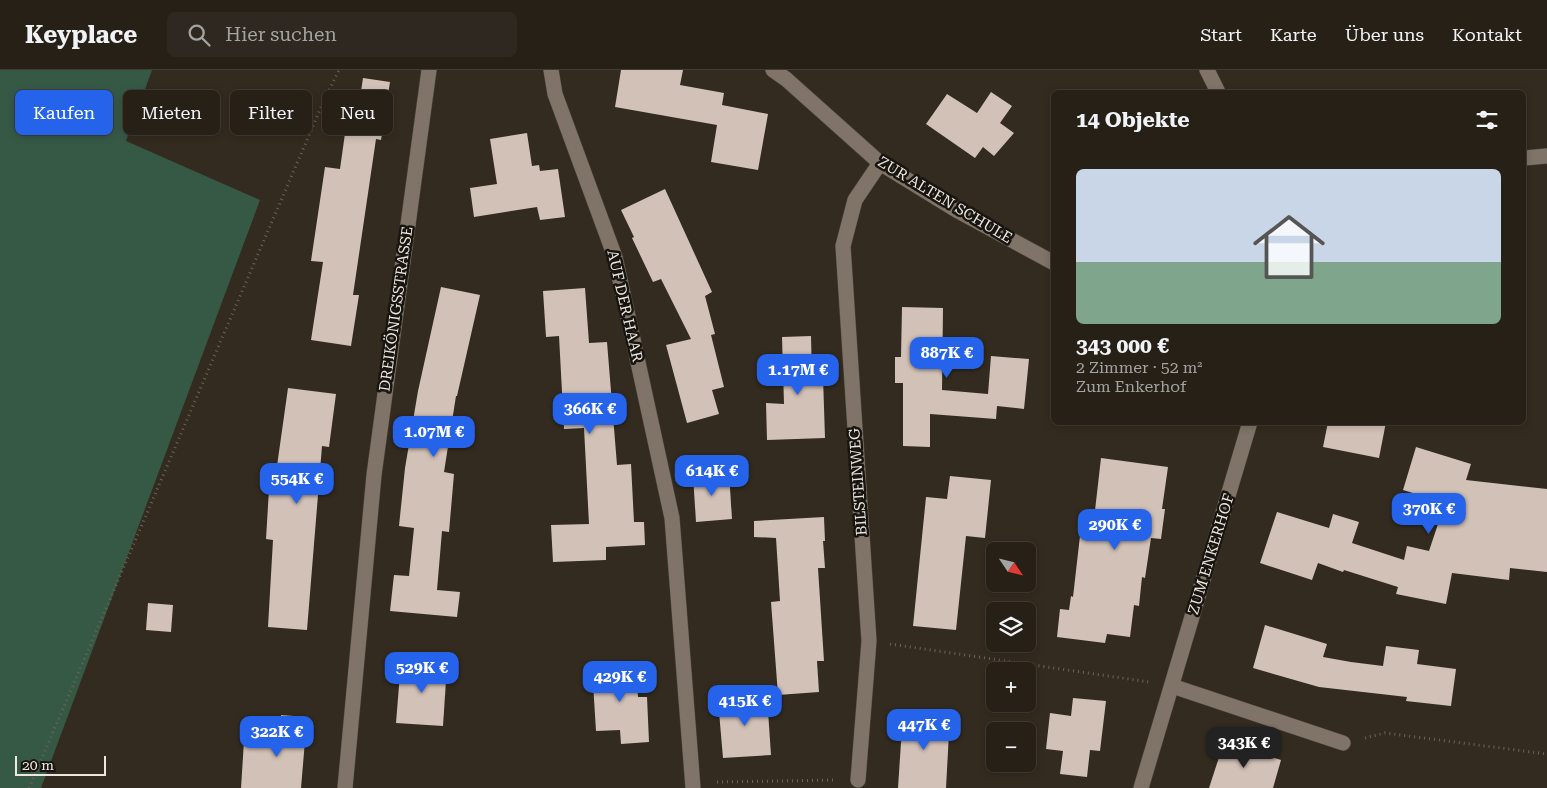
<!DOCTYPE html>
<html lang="de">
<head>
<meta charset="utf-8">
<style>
	:root { --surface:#262017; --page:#2e2820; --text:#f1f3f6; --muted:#a4a3a1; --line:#423e36; --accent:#2563eb }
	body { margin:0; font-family:"Roboto Serif",serif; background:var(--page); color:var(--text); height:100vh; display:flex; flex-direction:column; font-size:19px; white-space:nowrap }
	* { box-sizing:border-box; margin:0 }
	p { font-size:16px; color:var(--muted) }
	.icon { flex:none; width:28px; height:28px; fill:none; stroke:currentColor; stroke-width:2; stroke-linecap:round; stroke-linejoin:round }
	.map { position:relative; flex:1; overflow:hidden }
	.sheet { position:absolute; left:1051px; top:20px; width:475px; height:335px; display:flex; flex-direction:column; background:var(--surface); border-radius:8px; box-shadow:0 2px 8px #0003,0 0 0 1px var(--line) }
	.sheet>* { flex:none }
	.hud { position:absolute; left:15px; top:20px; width:475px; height:45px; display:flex; gap:10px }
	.needle { width:32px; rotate:125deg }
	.controls { position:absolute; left:986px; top:472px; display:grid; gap:10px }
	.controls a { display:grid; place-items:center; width:50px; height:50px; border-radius:8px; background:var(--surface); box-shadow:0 2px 8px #0003,0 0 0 1px var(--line); font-size:25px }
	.scale { position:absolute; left:15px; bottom:12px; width:91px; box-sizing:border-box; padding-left:5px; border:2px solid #ede7e0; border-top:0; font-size:14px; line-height:18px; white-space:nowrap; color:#ede7e0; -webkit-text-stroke:4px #18140f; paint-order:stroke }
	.price { position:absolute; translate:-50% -42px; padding:0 11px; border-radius:10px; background:var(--accent); color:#fff; font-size:16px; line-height:32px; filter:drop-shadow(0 1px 2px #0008) }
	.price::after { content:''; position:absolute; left:50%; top:30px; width:15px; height:11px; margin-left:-8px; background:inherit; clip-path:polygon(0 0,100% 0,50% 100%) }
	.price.selected { background:#222; color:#fff }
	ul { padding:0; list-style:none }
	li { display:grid; align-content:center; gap:10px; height:265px; padding:0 25px }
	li+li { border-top:1px solid var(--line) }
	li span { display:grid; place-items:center; height:155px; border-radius:8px; color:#555 }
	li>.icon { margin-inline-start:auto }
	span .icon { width:90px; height:90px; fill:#fffc; stroke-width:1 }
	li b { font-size:21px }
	h2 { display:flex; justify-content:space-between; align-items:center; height:60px; padding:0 25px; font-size:21px }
	.chip { padding:0 18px; border-radius:8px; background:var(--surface); box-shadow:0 2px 8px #0003,0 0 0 1px var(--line); font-size:18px; line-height:45px }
	.chip.selected { background:var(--accent); color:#fff }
	header { display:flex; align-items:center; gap:30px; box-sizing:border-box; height:70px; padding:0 25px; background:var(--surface); border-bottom:1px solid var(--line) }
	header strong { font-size:24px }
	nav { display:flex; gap:28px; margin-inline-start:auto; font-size:18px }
	.search { width:350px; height:45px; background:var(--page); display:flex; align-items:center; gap:12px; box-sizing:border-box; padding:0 18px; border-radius:8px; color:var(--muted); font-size:19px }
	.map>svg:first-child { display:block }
</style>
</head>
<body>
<header>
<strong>Keyplace</strong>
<div class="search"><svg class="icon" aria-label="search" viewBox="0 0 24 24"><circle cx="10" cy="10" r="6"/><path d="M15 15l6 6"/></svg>Hier suchen</div>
<nav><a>Start</a><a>Karte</a><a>Über uns</a><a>Kontakt</a></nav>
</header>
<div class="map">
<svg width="1547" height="718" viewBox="0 0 1547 718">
	<rect width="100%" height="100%" fill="#332b1f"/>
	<path fill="#365946" d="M0,0H152L126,71L260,130L41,718H0Z"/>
	<g fill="#d2c1b7">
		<path d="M621,0H683L680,15L724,23L722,35L768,44L758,100L711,92L717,55L615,37Z"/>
		<path d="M363,8L390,12L381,70L376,69L353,225H359L351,276L311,270L323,192L311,191L325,97L340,99L348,42L353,43L355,27L360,28Z"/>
		<path d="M991,22L1012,36L1000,53L1014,63L994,86L983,77L975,88L926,54L947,24L977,43Z"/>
		<path d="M527,63L532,96L539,95L540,101L558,99L565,147L540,150L537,137L474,147L470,118L497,114L490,69Z"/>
		<path d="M665,119L712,222L705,226L715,264L711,265L724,317L712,320L719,344L687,353L666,275L691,269L661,209L653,212L632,168L634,167L621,140Z"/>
		<path d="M441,217L480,225L457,326H456L444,402L454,404L449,462L442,461L437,520L460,522L457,547L390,541L394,505L409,506L414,458L399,456L405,398L418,321Z"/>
		<path d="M585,218L589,273L607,272L617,395L631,394L634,452H644L645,475L606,477V490L553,492L551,455L589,454L584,358L564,359L559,266L546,267L543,221Z"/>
		<path d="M902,237L943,238L942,320L988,324L991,286L1029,289L1024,339L997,336L996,349L930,344V377L903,376V313H895V287H901Z"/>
		<path d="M811,266L812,308L823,307L825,368L767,370L766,333L784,334L782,267Z"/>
		<path d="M288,318L336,324L329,377L322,376L307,560L268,557L273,470L266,469L270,403H276Z"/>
		<path d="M1328,352H1386L1379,388L1323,377Z"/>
		<path d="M1416,377L1471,394L1466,410L1547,419V502L1510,498L1509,510L1452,503L1446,534L1396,524L1398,517L1344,500L1343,502L1318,493L1312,510L1260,493L1277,442L1329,458L1333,444L1359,452L1352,473L1404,490L1407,476L1429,481L1445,433L1403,420Z"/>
		<path d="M1101,388L1168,397L1162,439H1165L1161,469L1151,468L1145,508L1142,507L1139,536L1134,535L1130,567L1107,564L1105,573L1057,567L1060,539L1069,540L1071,526L1073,527L1081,457L1093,458Z"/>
		<path d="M729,403L732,449L696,452L693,405Z"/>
		<path d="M950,406L991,410L985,468L966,466L956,560L913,556L926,427L947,429Z"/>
		<path d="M824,447L825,471H823L825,498H818L824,591H817L819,622L778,625L771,532L780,531L776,468L754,467V451Z"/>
		<path d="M148,533L173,535L171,562L146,560Z"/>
		<path d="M1265,555L1327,574L1323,587L1351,592L1383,596L1386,576L1419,580L1417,594L1456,599L1451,636L1406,631L1407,627L1319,617L1253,598Z"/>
		<path d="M401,591L447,595L443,656L396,653Z"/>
		<path d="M636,595L638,627H647L649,672L621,674L620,660L596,661L592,597Z"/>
		<path d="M767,626L771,685L723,688L718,630Z"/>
		<path d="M1073,628L1106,631L1100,681L1090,680L1087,707L1060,704L1063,681L1046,679L1050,643L1071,646Z"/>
		<path d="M903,642L950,644L946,718H898Z"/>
		<path d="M281,645L307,647L301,718H241L244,671L279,673Z"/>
		<path d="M1224,672L1281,690L1273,718H1209Z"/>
	</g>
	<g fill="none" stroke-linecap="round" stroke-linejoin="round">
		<defs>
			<g id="minor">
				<path d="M551,0L555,24L615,187L672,448L693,718"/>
				<path d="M773,0L786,9L880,93L958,141L1054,193"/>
				<path d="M1207,0L1218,22"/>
				<path d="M1524,88L1547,86"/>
				<path d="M1172,616L1343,673"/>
				<path d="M858,710L869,571L843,176L855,130L880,93"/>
				<path d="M345,718L374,405L429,0"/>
				<path d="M1141,718L1250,352"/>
			</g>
		</defs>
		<use href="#minor" stroke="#4d463c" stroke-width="16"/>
		<g stroke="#6b6459" stroke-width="3" stroke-dasharray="1 4" stroke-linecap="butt">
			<path d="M890,574L1149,612"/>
			<path d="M1365,668L1385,663L1547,684"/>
			<path d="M717,712L835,710"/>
			<path d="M29,718L322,35L339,0"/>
		</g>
		<use href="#minor" stroke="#7f7467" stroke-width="15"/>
	</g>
	<g text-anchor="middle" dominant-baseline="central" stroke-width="5" stroke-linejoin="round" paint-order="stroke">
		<g font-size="15" fill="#ede7e0" stroke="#18140f">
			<text transform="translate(945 130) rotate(31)">ZUR ALTEN SCHULE</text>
			<text transform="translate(625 236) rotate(77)">AUF DER HAAR</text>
			<text transform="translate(396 239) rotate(-82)">DREIKÖNIGSSTRASSE</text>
			<text transform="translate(858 412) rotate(-94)">BILSTEINWEG</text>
			<text transform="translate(1211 484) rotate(-73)">ZUM ENKERHOF</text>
		</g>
	</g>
</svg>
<div class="controls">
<a><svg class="needle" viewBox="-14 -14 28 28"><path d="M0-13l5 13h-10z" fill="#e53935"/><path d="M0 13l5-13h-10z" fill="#a4a3a1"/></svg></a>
<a><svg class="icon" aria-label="layers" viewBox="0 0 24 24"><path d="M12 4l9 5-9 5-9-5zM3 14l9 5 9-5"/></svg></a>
<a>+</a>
<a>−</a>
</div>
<div class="scale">20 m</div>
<b class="price" style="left:947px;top:309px">887K €</b>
<b class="price" style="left:798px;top:326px">1.17M €</b>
<b class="price" style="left:590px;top:365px">366K €</b>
<b class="price" style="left:434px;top:388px">1.07M €</b>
<b class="price" style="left:712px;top:427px">614K €</b>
<b class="price" style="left:297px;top:435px">554K €</b>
<b class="price" style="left:1429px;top:465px">370K €</b>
<b class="price" style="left:1115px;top:481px">290K €</b>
<b class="price" style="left:422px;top:624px">529K €</b>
<b class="price" style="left:620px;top:633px">429K €</b>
<b class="price" style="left:745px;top:657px">415K €</b>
<b class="price" style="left:924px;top:681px">447K €</b>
<b class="price" style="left:277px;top:688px">322K €</b>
<b class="price selected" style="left:1244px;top:699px">343K €</b>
<div class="hud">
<a class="chip selected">Kaufen</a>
<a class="chip">Mieten</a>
<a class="chip">Filter</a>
<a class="chip">Neu</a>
</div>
<section class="sheet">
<h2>14 Objekte<svg class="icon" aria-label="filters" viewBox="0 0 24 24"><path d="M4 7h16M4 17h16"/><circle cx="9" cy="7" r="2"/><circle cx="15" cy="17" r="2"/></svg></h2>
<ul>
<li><span style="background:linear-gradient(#c9d6e8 60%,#7fa58c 0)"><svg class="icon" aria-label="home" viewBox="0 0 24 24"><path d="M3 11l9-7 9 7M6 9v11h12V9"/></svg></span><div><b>343 000 €</b><p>2 Zimmer · 52 m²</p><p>Zum Enkerhof</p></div></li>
</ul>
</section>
</div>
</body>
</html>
